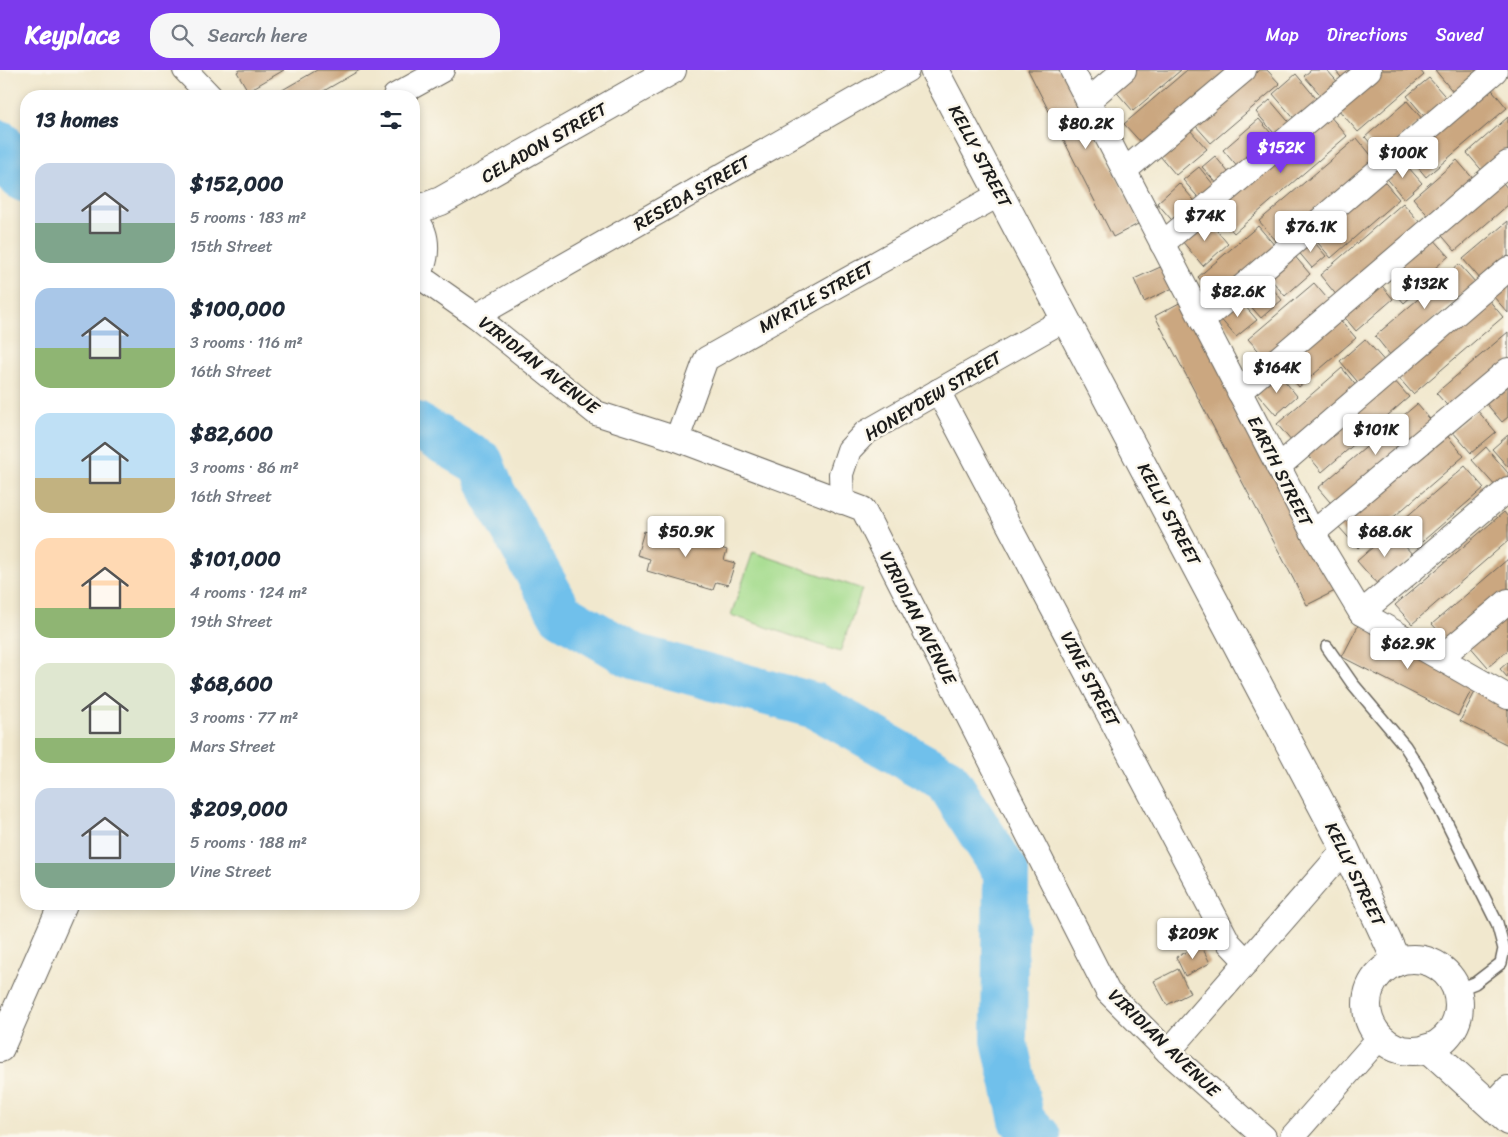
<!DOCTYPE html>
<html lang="en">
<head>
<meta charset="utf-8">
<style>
	:root { --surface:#fff; --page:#f6f6f7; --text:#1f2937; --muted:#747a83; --accent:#7c3aed }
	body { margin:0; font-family:Sriracha,sans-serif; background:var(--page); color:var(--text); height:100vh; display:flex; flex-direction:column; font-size:19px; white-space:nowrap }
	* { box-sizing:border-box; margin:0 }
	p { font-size:16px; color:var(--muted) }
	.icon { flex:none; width:28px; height:28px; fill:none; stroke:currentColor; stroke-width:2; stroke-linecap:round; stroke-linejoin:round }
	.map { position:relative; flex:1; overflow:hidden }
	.details { position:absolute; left:20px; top:20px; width:400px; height:820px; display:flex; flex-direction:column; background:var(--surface); border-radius:20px; box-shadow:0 2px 8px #0003 }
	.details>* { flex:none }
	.price { position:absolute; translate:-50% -42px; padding:0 11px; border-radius:5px; background:#fff; color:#222; font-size:16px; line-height:32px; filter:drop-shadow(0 1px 2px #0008) }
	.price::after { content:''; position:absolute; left:50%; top:30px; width:15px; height:11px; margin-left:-8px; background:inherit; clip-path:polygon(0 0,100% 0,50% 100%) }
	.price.on { background:var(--accent); color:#fff }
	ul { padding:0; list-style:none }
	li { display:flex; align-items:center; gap:15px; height:125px; padding:0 15px }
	li span { display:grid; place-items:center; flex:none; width:140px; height:100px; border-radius:15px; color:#555 }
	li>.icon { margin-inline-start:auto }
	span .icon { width:60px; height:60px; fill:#fffc; stroke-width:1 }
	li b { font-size:21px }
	h2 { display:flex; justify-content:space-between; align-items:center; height:60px; padding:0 15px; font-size:21px }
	header { display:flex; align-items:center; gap:30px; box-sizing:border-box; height:70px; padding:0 25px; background:var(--accent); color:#fff }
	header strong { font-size:24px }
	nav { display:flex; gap:28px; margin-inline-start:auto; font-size:18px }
	.search { width:350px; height:45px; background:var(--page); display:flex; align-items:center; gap:12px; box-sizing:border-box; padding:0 18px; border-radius:20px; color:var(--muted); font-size:19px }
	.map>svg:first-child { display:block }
</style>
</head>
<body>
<header>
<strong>Keyplace</strong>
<div class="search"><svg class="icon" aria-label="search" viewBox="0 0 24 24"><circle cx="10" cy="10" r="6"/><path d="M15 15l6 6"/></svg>Search here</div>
<nav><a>Map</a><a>Directions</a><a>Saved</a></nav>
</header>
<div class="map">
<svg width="1508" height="1067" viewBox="0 0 1508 1067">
	<rect width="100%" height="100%" fill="#fbf7ec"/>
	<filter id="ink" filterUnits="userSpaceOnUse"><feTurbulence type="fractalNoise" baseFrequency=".02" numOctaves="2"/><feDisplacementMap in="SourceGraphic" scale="10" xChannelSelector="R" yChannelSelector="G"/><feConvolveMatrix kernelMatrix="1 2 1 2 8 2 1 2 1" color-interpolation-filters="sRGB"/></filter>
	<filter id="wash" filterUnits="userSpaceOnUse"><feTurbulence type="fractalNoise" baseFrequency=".0096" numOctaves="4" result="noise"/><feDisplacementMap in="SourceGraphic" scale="20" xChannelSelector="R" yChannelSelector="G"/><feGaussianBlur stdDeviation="1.12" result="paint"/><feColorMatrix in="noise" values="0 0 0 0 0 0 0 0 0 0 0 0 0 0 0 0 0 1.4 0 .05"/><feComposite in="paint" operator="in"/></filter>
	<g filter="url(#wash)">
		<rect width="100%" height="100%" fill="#f1e8ce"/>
		<path fill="#a4dc8d" stroke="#607c54" d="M753,482L862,519L840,582L731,545Z"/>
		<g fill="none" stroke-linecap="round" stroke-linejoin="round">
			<g stroke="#6fc0eb" stroke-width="46">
				<path d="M0,73L20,107L26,110"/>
				<path d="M414,354L481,393L493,423L561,544L633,586L816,636L947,710L1006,802L1004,970L1022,1050L1038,1067"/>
			</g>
		</g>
		<g id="blocks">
			<g fill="#cba780">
				<path d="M240,0H284L248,21L237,2Z"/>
				<path d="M317,0H360L315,26H272Z"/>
				<path d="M1028,0H1062L1140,153L1113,167Z"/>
				<path d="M1131,0H1181L1133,41L1112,17Z"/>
				<path d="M1187,0H1237L1146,78L1124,54Z"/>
				<path d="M1259,0H1267L1280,14L1211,73L1195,55Z"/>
				<path d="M1311,0H1327L1341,16L1325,30L1304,6Z"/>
				<path d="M1335,0H1361L1346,13Z"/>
				<path d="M1381,0H1420L1424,5L1358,62L1337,38Z"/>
				<path d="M1435,0H1481L1454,23Z"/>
				<path d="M1296,4L1319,32L1297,52L1273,24Z"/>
				<path d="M1429,8L1451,33L1429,52L1407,26Z"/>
				<path d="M1489,16L1507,38L1426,107L1408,85Z"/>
				<path d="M1270,30L1293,57L1279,69L1256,42Z"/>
				<path d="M1407,31L1423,50L1381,85L1365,67Z"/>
				<path d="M1329,45L1347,66L1234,163L1215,142Z"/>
				<path d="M1508,47V84L1485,104L1467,83Z"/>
				<path d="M1259,49L1275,68L1239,99L1223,80Z"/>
				<path d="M1190,60L1207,79L1176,105L1160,86Z"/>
				<path d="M1357,68L1375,90L1278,173L1259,151Z"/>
				<path d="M1215,86L1233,108L1221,118L1202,97Z"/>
				<path d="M1402,90L1422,113L1404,129L1384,105Z"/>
				<path d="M1457,90L1476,112L1431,149L1413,128Z"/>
				<path d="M1199,97L1218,120L1203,133L1183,110Z"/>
				<path d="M1380,107L1399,129L1331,188L1312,166Z"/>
				<path d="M1499,108L1508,119V135L1455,181L1438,161Z"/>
				<path d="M1179,113L1200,137L1177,156L1157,133Z"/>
				<path d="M1403,133L1422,155L1338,227L1320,205Z"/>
				<path d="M1207,149L1228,174L1203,196L1182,171Z"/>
				<path d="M1508,151V187L1481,210L1463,189Z"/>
				<path d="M1258,156L1276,177L1216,228L1198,207Z"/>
				<path d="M1431,166L1449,186L1413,217L1395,197Z"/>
				<path d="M1311,168L1326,186L1312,198L1297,180Z"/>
				<path d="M1293,184L1310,204L1285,226L1268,206Z"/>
				<path d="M1167,194L1177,216L1144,232L1134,209Z"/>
				<path d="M1459,194L1476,213L1391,286L1375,266Z"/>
				<path d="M1263,207L1282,230L1261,248L1241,225Z"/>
				<path d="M1402,210L1414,224L1404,233L1392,219Z"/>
				<path d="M1378,211L1393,229L1356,261L1341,243Z"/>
				<path d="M1508,212V243L1493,226Z"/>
				<path d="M1314,213L1332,234L1267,290L1248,269Z"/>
				<path d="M1239,229L1257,250L1236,267L1219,247Z"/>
				<path d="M1488,229L1503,247L1413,324L1398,307Z"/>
				<path d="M1185,230L1337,520L1307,535L1155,246Z"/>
				<path d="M1338,247L1356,268L1299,317L1281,295Z"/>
				<path d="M1508,262V294L1453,342L1436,323Z"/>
				<path d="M1365,269L1388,295L1362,317L1340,291Z"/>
				<path d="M1342,298L1357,317L1292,372L1277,354Z"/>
				<path d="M1279,304L1297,326L1276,345L1257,323Z"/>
				<path d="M1393,309L1409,327L1322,402L1306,383Z"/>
				<path d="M1508,312V347L1502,352L1484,331Z"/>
				<path d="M1417,334L1435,355L1336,439L1318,418Z"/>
				<path d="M1477,340L1496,362L1471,383L1452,361Z"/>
				<path d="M1445,363L1464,386L1358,478L1338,456Z"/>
				<path d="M1508,365V397L1492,379Z"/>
				<path d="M1486,377L1508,403V408L1497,418L1472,390Z"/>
				<path d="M1465,396L1484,418L1416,477L1397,455Z"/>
				<path d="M1504,442L1508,447V471L1412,554L1395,535Z"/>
				<path d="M681,457L711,466L709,474L727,480L724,490L735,493L728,515L716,512L713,520L647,501L650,489L637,485L644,461L659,466L661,458L679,463Z"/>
				<path d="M1391,461L1414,486L1379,516L1357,491Z"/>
				<path d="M1508,489V522L1449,573L1432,554Z"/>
				<path d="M1508,539V580L1488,597L1468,574Z"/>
				<path d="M1359,554L1475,613L1458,646L1342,587Z"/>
				<path d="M1508,592V608L1500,599Z"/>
				<path d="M1476,620L1508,636V675L1460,651Z"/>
				<path d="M1201,875L1210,893L1185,906L1176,887Z"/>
				<path d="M1178,899L1190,923L1167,935L1154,911Z"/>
			</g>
		</g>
	</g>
	<g filter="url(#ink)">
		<use href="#blocks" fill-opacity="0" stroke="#67635a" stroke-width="1"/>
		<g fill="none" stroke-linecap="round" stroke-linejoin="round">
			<defs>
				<path id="service" d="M1327,577L1352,613L1405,676L1421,701L1497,853L1504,879L1501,893L1475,913L1457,920"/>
				<g id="minor">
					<path d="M185,0L210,26"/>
					<path d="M1072,0L1313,463L1361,543L1508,627"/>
					<path d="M395,26L442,0"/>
					<path d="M1088,31L1124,0"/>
					<path d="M1124,101L1244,0"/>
					<path d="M1162,174L1369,0"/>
					<path d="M416,204L476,246L596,343L677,369L863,439L1108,922L1168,982L1264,1067"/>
					<path d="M476,246L907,0"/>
					<path d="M1202,251L1495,1"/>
					<path d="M938,321L1229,873L1247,892"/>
					<path d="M1239,322L1508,93"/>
					<path d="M677,369L706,289L1000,124"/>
					<path d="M1278,397L1508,199"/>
					<path d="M842,432L841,404L849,380L865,363L1065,249"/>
					<path d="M1313,463L1508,300"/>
					<path d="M1361,543L1508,419"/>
					<path d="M1440,588L1508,531"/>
					<path d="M1168,982L1345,779"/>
					<path d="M1492,1035L1508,1018"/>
					<path d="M1292,1067L1380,967"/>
				</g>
				<g id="tertiary">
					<path d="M934,0L1345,779L1397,892"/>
					<path d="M414,141L441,131L672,0"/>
					<path d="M414,150C428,165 427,192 414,207"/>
					<circle cx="1413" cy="935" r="46"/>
					<path d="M0,978L63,834"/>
					<path d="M1428,978L1508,1051"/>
				</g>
			</defs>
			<use href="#service" stroke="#67635a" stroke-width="14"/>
			<use href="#minor" stroke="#67635a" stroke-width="26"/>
			<use href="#tertiary" stroke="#67635a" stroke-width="30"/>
			<use href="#service" stroke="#fff" stroke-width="11"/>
			<use href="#minor" stroke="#fff" stroke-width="24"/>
			<use href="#tertiary" stroke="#fff" stroke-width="28"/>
		</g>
	</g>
	<g text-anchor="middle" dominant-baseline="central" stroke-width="5" stroke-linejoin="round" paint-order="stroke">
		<g font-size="18" fill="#1c1c1c" stroke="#fbf7ec">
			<text transform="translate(544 73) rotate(-30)">CELADON STREET</text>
			<text transform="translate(980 86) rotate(62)">KELLY STREET</text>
			<text transform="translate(692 123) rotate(-30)">RESEDA STREET</text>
			<text transform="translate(816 227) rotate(-29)">MYRTLE STREET</text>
			<text transform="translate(539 295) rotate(38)">VIRIDIAN AVENUE</text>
			<text transform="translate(933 326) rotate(-31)">HONEYDEW STREET</text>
			<text transform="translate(1280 401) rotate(63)">EARTH STREET</text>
			<text transform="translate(1169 444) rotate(62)">KELLY STREET</text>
			<text transform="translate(918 548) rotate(63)">VIRIDIAN AVENUE</text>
			<text transform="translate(1090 609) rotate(62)">VINE STREET</text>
			<text transform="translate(1355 804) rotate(64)">KELLY STREET</text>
			<text transform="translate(1164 973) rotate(44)">VIRIDIAN AVENUE</text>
		</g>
	</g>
</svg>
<b class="price" style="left:1086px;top:80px">$80.2K</b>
<b class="price on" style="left:1281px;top:104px">$152K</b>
<b class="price" style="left:1403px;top:109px">$100K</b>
<b class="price" style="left:1205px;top:172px">$74K</b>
<b class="price" style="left:1311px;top:183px">$76.1K</b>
<b class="price" style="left:1425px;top:240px">$132K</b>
<b class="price" style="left:1238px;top:248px">$82.6K</b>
<b class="price" style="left:1277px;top:324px">$164K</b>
<b class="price" style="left:1376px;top:386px">$101K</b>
<b class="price" style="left:686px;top:488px">$50.9K</b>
<b class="price" style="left:1385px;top:488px">$68.6K</b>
<b class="price" style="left:1408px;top:600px">$62.9K</b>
<b class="price" style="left:1193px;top:890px">$209K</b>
<section class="details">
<h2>13 homes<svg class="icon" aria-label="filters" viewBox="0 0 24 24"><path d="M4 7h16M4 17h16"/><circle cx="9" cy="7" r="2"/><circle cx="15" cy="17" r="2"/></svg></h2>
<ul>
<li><span style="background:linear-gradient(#c9d6e8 60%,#7fa58c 0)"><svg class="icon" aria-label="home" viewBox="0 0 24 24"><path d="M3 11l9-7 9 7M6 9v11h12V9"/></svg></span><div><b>$152,000</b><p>5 rooms · 183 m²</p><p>15th Street</p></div></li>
<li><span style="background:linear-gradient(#a9c7e8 60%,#8fb573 0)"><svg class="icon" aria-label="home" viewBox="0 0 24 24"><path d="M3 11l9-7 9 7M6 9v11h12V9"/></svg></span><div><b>$100,000</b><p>3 rooms · 116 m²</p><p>16th Street</p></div></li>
<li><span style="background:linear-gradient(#bfe0f5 65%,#c2b280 0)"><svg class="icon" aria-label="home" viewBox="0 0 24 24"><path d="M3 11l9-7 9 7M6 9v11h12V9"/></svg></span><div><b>$82,600</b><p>3 rooms · 86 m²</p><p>16th Street</p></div></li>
<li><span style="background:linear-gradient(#ffd9b3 70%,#8fb573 0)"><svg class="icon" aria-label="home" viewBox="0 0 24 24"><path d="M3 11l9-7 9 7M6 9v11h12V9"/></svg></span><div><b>$101,000</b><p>4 rooms · 124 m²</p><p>19th Street</p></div></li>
<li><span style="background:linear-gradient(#dfe7d0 75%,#8fb573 0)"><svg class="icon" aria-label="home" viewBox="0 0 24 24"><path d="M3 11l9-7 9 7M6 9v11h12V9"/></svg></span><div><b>$68,600</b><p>3 rooms · 77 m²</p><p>Mars Street</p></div></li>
<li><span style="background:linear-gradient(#c9d6e8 75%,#7fa58c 0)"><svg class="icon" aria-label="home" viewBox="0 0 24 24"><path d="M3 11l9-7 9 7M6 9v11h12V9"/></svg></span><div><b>$209,000</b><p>5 rooms · 188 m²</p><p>Vine Street</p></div></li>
</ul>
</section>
</div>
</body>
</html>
